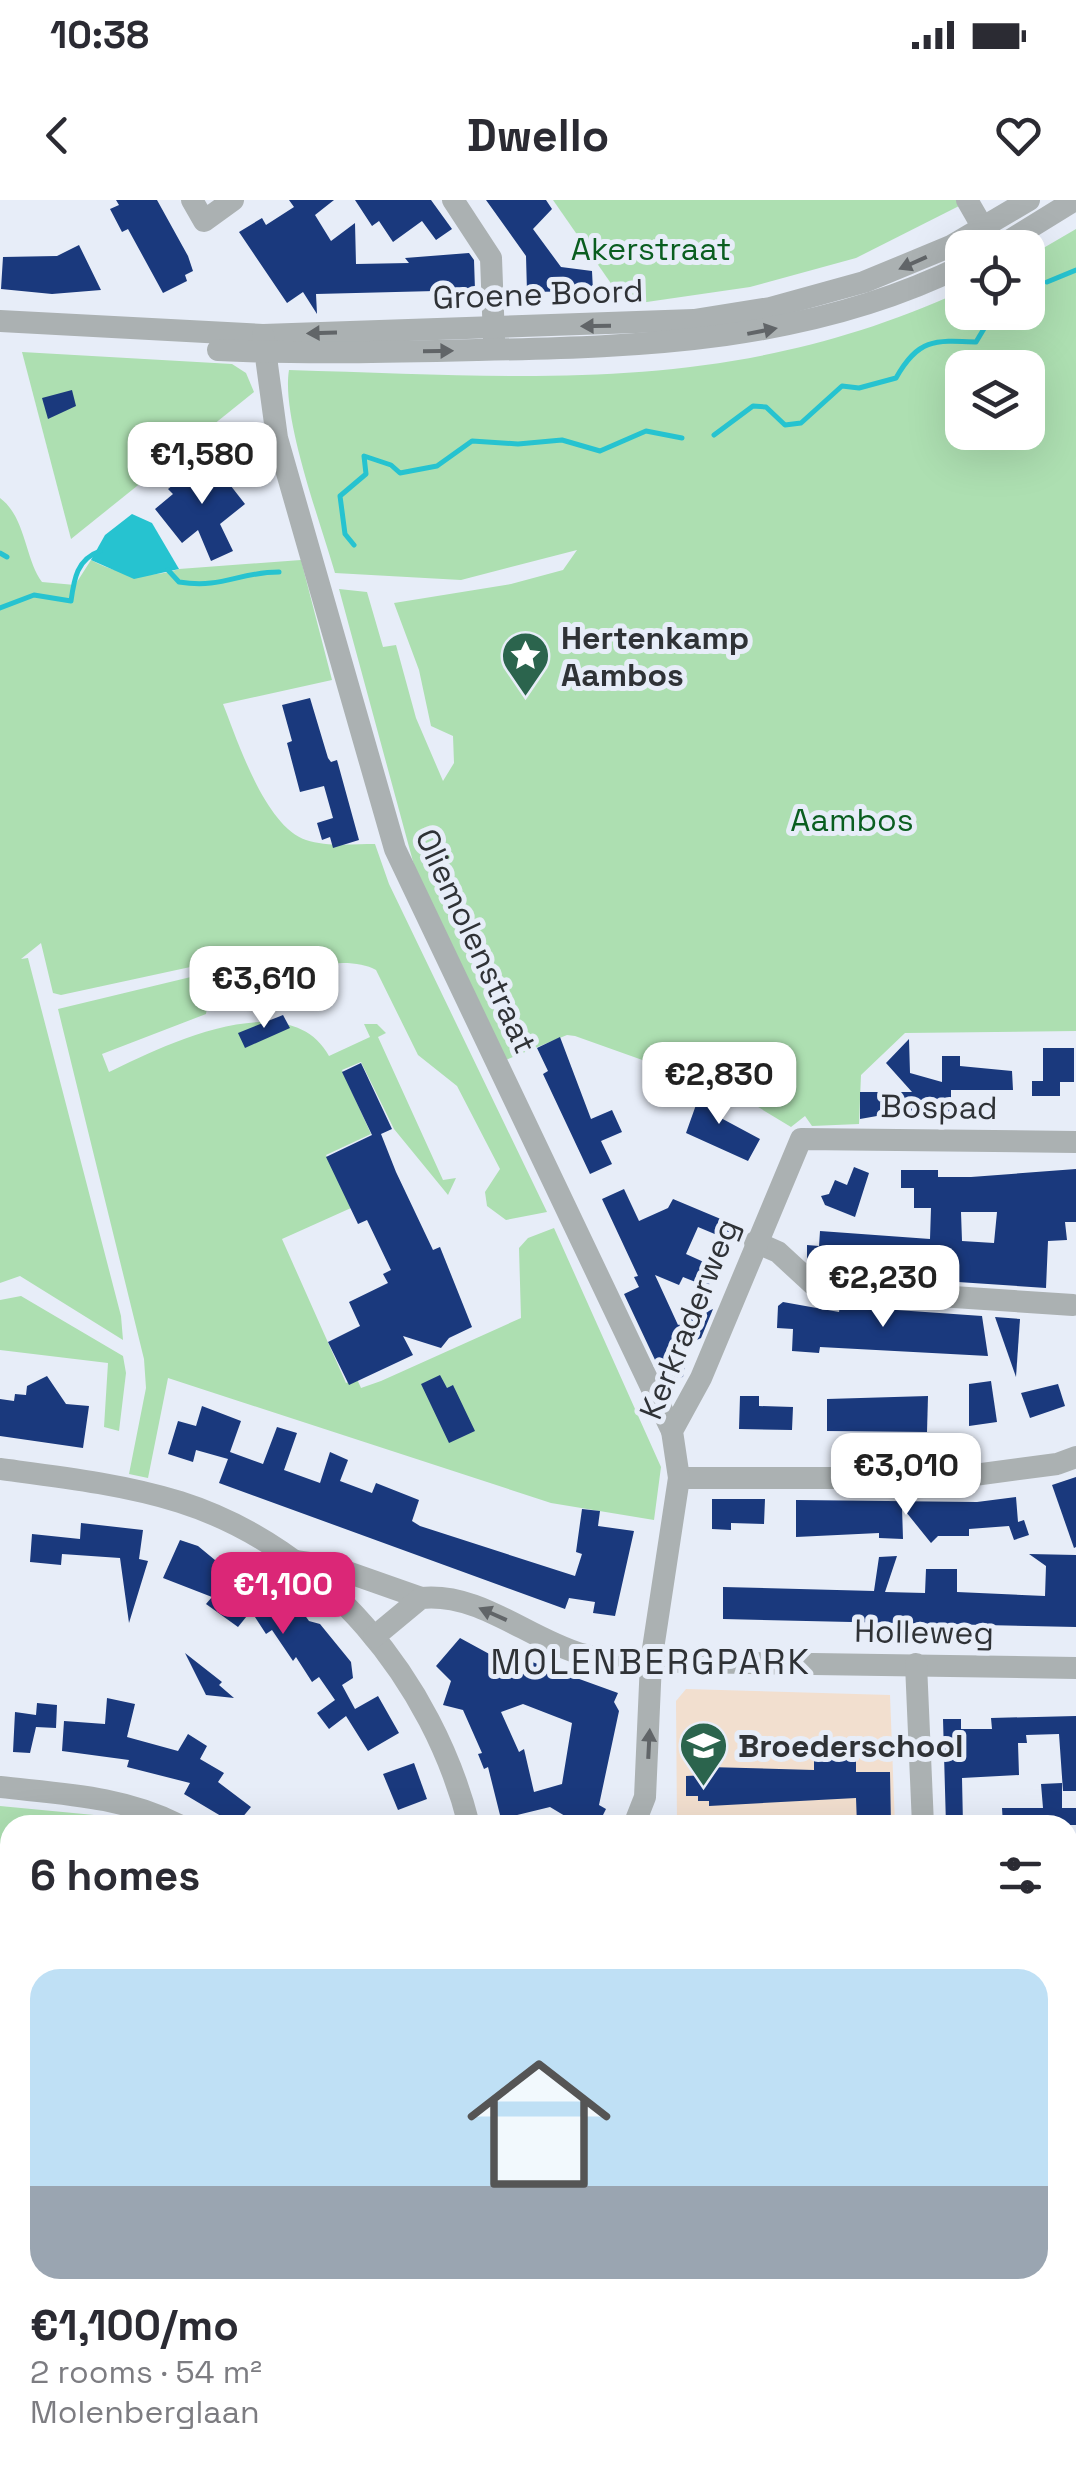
<!DOCTYPE html>
<html lang="en">
<head>
<meta charset="utf-8">
<style>
	:root { --surface:#fff; --page:#f7f7f7; --text:#2b2b33; --muted:#7c7c81; --accent:#db2777 }
	body { margin:0; font-family:"Space Grotesk",sans-serif; background:var(--page); color:var(--text); height:100vh; display:flex; flex-direction:column; font-size:38px; white-space:nowrap }
	* { box-sizing:border-box; margin:0 }
	p { font-size:32px; color:var(--muted) }
	.icon { flex:none; width:55px; height:55px; fill:none; stroke:currentColor; stroke-width:2; stroke-linecap:round; stroke-linejoin:round }
	.map { position:relative; flex:1; overflow:hidden }
	.drawer { position:absolute; left:0px; top:1615px; width:1078px; height:672px; display:flex; flex-direction:column; background:var(--surface); border-radius:30px 30px 0 0; box-shadow:0 10px 40px #0002 }
	.drawer>* { flex:none }
	.buttons { position:absolute; left:945px; top:30px; display:grid; gap:20px }
	.buttons a { display:grid; place-items:center; width:100px; height:100px; border-radius:20px; background:var(--surface); box-shadow:0 10px 40px #0002; font-size:50px }
	.price { position:absolute; translate:-50% -85px; padding:0 22px; border-radius:20px; background:#fff; color:#222; font-size:32px; line-height:65px; filter:drop-shadow(0 2px 5px #0008) }
	.price::after { content:''; position:absolute; left:50%; top:60px; width:30px; height:22px; margin-left:-15px; background:inherit; clip-path:polygon(0 0,100% 0,50% 100%) }
	.price.active { background:var(--accent); color:#fff }
	ul { padding:0; list-style:none }
	li { display:grid; align-content:center; gap:20px; height:530px; padding:0 30px }
	li span { display:grid; place-items:center; height:310px; border-radius:30px; color:#555 }
	li>.icon { margin-inline-start:auto }
	span .icon { width:180px; height:180px; fill:#fffc; stroke-width:1 }
	li b { font-size:42px }
	h2 { display:flex; justify-content:space-between; align-items:center; height:120px; padding:0 30px; font-size:42px }
	.status { display:flex; justify-content:space-between; align-items:center; height:70px; padding:0 50px; background:var(--surface); direction:ltr }
	.status svg { height:28px; fill:currentColor }
	header { display:flex; justify-content:space-between; align-items:center; height:130px; padding:0 30px; background:var(--surface); font-size:45px; font-weight:700 }
	.map>svg:first-child { display:block }
</style>
</head>
<body>
<div class="status"><b>10:38</b><svg viewBox="0 0 49 12"><path d="M0 12V9h3v3zM5 12V6h3v6zM10 12V3h3v9zM15 12V0h3v12zM26 1h20v11H26zM47 4h2v5h-2z"/></svg></div>
<header><svg class="icon" aria-label="back" viewBox="0 0 24 24"><path d="M15 5l-7 7 7 7"/></svg>Dwello<svg class="icon" aria-label="heart" viewBox="0 0 24 24"><path d="M12 20l-8-8c-3-5 5-10 8-4 3-6 11-1 8 4z"/></svg></header>
<div class="map">
<svg width="1076" height="2286" viewBox="0 0 1076 2286">
	<rect width="100%" height="100%" fill="#e7edf8"/>
	<path fill="#f2dfcf" d="M686,1489L890,1495L895,1625H677L676,1501Z"/>
	<g fill="#addfb1" fill-rule="evenodd">
		<path d="M553,0H957L961,5L856,58L750,87L626,105Z"/>
		<path d="M1076,29V831L905,833L861,875L859,924L812,926L805,916L791,927L735,893L575,836L567,835L503,861L424,702L339,389L367,392L383,447L396,445L416,518L443,581L454,563L453,536L431,526L419,470L394,403L511,384L563,370L577,350L461,380L335,373C321,324 281,217 289,170C535,177 731,196 962,91V112H1028V57ZM962,168H1028V232H962Z"/>
		<path d="M22,152L232,164L246,173L254,192L71,339Z"/>
		<path d="M0,298C26,317 25,360 42,382L75,385L91,360C118,375 150,379 179,369L301,360L332,480L223,504C238,542 265,626 306,640C326,647 354,644 375,644L389,684L547,1012L506,1020L487,1006L485,992L500,969L457,886L418,855L376,770C338,748 251,783 209,795L206,814L102,854L109,872C162,846 290,783 329,856L370,837L364,824H377L386,833L378,837L443,980L456,978L448,995L394,929L361,862L342,870L371,934L326,955L351,1008L282,1039L346,1183L357,1179L361,1188L381,1181L521,1118L519,1048L528,1038L554,1028L661,1267L654,1320L551,1303L168,1178L148,1278L129,1274L146,1188L144,1159L58,809L224,769L232,758L61,795L53,793L41,743L21,759L28,758L121,1116L123,1140L20,1076L0,1083Z"/>
		<path d="M21,1096L123,1156L126,1173L119,1231L104,1227L108,1163L0,1150V1100Z"/>
		<path d="M0,1606L115,1617L150,1625H10V1658L5,1660L10,1699V1788L0,1789Z"/>
	</g>
	<path fill="#26c3d0" d="M132,314L152,323L179,369L134,379L91,360L105,335Z"/>
	<g fill="none" stroke-linecap="round" stroke-linejoin="round">
		<g stroke="#26c3d0" stroke-width="5">
			<path d="M1047,82L1076,70"/>
			<path d="M714,235L753,206L766,207L785,225L801,223L842,186L859,188L896,178C918,139 934,140 976,142L994,112"/>
			<path d="M354,345L345,334L340,296L366,274L364,256L391,265L400,273L437,266L472,241L518,244L562,240L600,251L646,231L682,238"/>
			<path d="M0,353L7,357"/>
			<path d="M168,370L179,382C223,389 238,372 279,372"/>
			<path d="M0,408L34,395L71,401C74,379 77,359 100,351"/>
		</g>
	</g>
	<g fill="#1a397d" fill-rule="evenodd">
		<path d="M116,0H157L188,56L193,71L185,75L187,81L163,93L128,29L122,32L110,9L119,5Z"/>
		<path d="M289,0H334L315,15L331,41L355,23L356,64L409,63L405,58L469,53L474,60L475,90L316,94L317,114L303,92L287,103L239,32L262,18L266,25L294,7Z"/>
		<path d="M355,0H431L452,29L436,40L422,21L393,42L379,21L372,26Z"/>
		<path d="M486,0H546L552,9L533,29L561,67L592,71L593,91L527,92L526,56Z"/>
		<path d="M79,45L101,90L52,94L1,89L3,57L57,56Z"/>
		<path d="M72,190L76,206L48,219L42,198Z"/>
		<path d="M212,254L224,270L220,272L245,304L220,324L233,351L211,361L198,330L182,343L155,309L173,294L168,289Z"/>
		<path d="M310,498L328,558L331,562L337,560L359,640L333,648L330,637L322,640L317,623L333,618L324,586L300,592L287,543L292,541L282,505Z"/>
		<path d="M283,815L290,828L245,848L238,833Z"/>
		<path d="M560,837L591,919L612,910L622,932L601,941L612,964L590,974L543,874L548,871L537,848Z"/>
		<path d="M909,839L910,873L942,882V856H960V866L1012,871L1013,890H951V918L901,913V894L894,913L860,919V892H912L886,863Z"/>
		<path d="M1043,848H1074V882H1060V896H1032V881H1043Z"/>
		<path d="M361,863L392,929L381,934L396,972L433,1050L440,1047L472,1127L449,1138L441,1148L403,1136L413,1155L349,1185L328,1142L360,1126L349,1102L388,1083L383,1074L391,1070L367,1020L358,1024L326,957L372,935L342,872Z"/>
		<path d="M702,888L726,897L719,917L760,939L748,961L686,933Z"/>
		<path d="M854,967L869,973L855,1017L825,1005L821,996L829,994L835,980L847,985Z"/>
		<path d="M1076,969V1022H1065L1067,1040L1048,1041L1046,1088L823,1073V1068L807,1058V1045L819,1046L820,1031L930,1039L931,1008H914V988H901V970H938V977H971ZM961,1012H997L994,1043L962,1041Z"/>
		<path d="M624,989L639,1021L668,1008L673,999L735,1025L729,1040L698,1027L686,1054L717,1068L708,1087L683,1077L679,1085L655,1075L678,1125L713,1109L701,1138L678,1149L685,1165L683,1177L664,1179L624,1094L639,1087L634,1077L638,1076L602,999Z"/>
		<path d="M783,1102L839,1112L840,1106L982,1116L988,1156L820,1147L819,1153L792,1151L793,1129L777,1128L778,1106Z"/>
		<path d="M995,1117L1020,1119L1016,1177Z"/>
		<path d="M440,1175L447,1188L453,1185L475,1231L449,1243L421,1184Z"/>
		<path d="M47,1176L66,1204L89,1206L83,1248L0,1236V1199L14,1201L15,1194L26,1195L27,1186Z"/>
		<path d="M991,1181L997,1222L969,1226V1184Z"/>
		<path d="M1058,1184L1065,1206L1030,1218L1021,1193Z"/>
		<path d="M740,1196H759V1206L793,1207L792,1230L739,1229Z"/>
		<path d="M928,1196L927,1232L827,1231V1199Z"/>
		<path d="M202,1206L241,1221L230,1252L263,1264L277,1227L297,1233L284,1270L320,1283L330,1252L348,1260L340,1281L372,1293L376,1283L419,1300L412,1321L420,1326L575,1376L582,1354L576,1352L582,1309L600,1311L598,1326L634,1331L615,1416L593,1413L595,1402L569,1398L565,1409L219,1283L228,1259L196,1250L193,1262L168,1254L178,1221L196,1226Z"/>
		<path d="M1076,1277V1347L1074,1348L1052,1285Z"/>
		<path d="M1016,1297L1018,1322L1024,1320L1029,1335L1014,1340L1009,1326L969,1329V1336H938L931,1343L902,1307L903,1339L879,1338V1333L796,1337V1300L977,1302Z"/>
		<path d="M712,1299H765L764,1324L731,1323V1330L712,1329Z"/>
		<path d="M81,1323L143,1330L139,1359L148,1361L129,1423L120,1358L62,1354L61,1365L30,1362L32,1334L80,1339Z"/>
		<path d="M180,1340L198,1346L221,1365L225,1360L259,1379L247,1394L268,1410L287,1397L297,1413L301,1410L309,1421L320,1424L351,1462L353,1478L342,1485L355,1509L378,1496L399,1533L368,1551L346,1516L329,1529L317,1513L335,1500L319,1477L312,1482L296,1457L293,1461L272,1430L266,1434L251,1411L238,1427L206,1404L212,1397L163,1378Z"/>
		<path d="M1029,1354L1076,1355V1427L723,1419V1387L874,1391L879,1357L897,1356L885,1392L925,1393L926,1369H957V1392L1045,1396L1046,1366Z"/>
		<path d="M460,1438L504,1462L507,1453L618,1493L614,1502L619,1511L599,1605L606,1609L598,1625H580L550,1607L501,1619L488,1567L484,1569L478,1554L482,1553L463,1510L443,1505L451,1481L436,1466ZM523,1504L572,1523L562,1584L534,1592L524,1549L519,1552L501,1512Z"/>
		<path d="M185,1453L222,1482L219,1485L234,1498L206,1495Z"/>
		<path d="M107,1498L135,1504L127,1537L178,1551L188,1534L207,1546L200,1559L224,1573L218,1582L251,1607L236,1625L184,1594L190,1583L127,1567L129,1560L62,1551L64,1521L105,1524Z"/>
		<path d="M37,1503L57,1505L56,1528L36,1527L30,1553L13,1552L15,1512L36,1515Z"/>
		<path d="M1076,1516V1591H1063L1059,1534L1026,1535L1027,1543H1018L1019,1575L962,1578L963,1625H946L943,1519H961V1529H992L991,1518Z"/>
		<path d="M814,1555H856V1572H890L891,1625H857L856,1598L709,1606V1601H698V1596H686V1576L708,1575V1567L814,1570Z"/>
		<path d="M414,1563L427,1599L398,1610L383,1574Z"/>
		<path d="M1062,1583V1608H1076V1625H1003L1002,1608H1043L1041,1584Z"/>
	</g>
	<g fill="none" stroke-linecap="round" stroke-linejoin="round">
		<g stroke="#abb1b2" stroke-width="22">
			<path d="M192,0L204,21L233,0"/>
			<path d="M453,0L491,58L494,139"/>
			<path d="M967,0L990,40"/>
			<path d="M997,48L1075,0"/>
			<path d="M0,121L263,135L694,120L770,108L864,82L951,46L1029,0"/>
			<path d="M263,135L277,238L395,649L672,1231"/>
			<path d="M218,150C305,154 391,152 478,150C644,147 810,141 962,66"/>
			<path d="M755,1042L778,1052L817,1088L1073,1105"/>
			<path d="M0,1269C60,1277 122,1284 180,1302C325,1348 433,1481 469,1625"/>
			<path d="M679,1278H952L1057,1264L1076,1257"/>
			<path d="M295,1361L330,1366L421,1398"/>
			<path d="M374,1437L421,1398C479,1392 527,1438 581,1454C593,1457 606,1459 619,1461L1076,1468"/>
			<path d="M916,1464L923,1625"/>
			<path d="M0,1587C62,1594 123,1596 179,1625"/>
			<path d="M634,1625L645,1597L651,1462L679,1278L672,1231L701,1178L801,939L1076,942"/>
			<path d="M1068,1668H1076"/>
			<path d="M0,1802L10,1801"/>
			<path d="M0,1860L10,1859"/>
			<path d="M1068,1892L1076,1891"/>
			<path d="M1068,2161H1076"/>
			<path d="M106,2278L109,2286"/>
			<path d="M461,2278L468,2286"/>
			<path d="M817,2278L824,2286"/>
			<path d="M180,2286L186,2278"/>
			<path d="M543,2286L555,2278"/>
		</g>
	</g>
	<defs><path id="oneway-solid" d="M-6-.8H1V-3.2L6.5 0L1 3.2V.8H-6Z" transform="scale(2.5)"/></defs>
	<g fill="#616568">
		<use href="#oneway-solid" transform="translate(913 63) rotate(156)"/>
		<use href="#oneway-solid" transform="translate(596 126) rotate(179)"/>
		<use href="#oneway-solid" transform="translate(762 131) rotate(-11)"/>
		<use href="#oneway-solid" transform="translate(322 133) rotate(178)"/>
		<use href="#oneway-solid" transform="translate(438 151) rotate(-1)"/>
		<use href="#oneway-solid" transform="translate(493 1414) rotate(-156)"/>
		<use href="#oneway-solid" transform="translate(649 1544) rotate(-87)"/>
	</g>
	<defs>
		<symbol id="sight-pin" viewBox="-11 -11 22 30"><path d="M0 17L-7.5 6A9.5 9.5 0 1 1 7.5 6Z" fill="#2b644d" stroke="#e7edf8"/><path d="M0-6L1.8-2.2L6-1.7L2.9 1.2L3.7 5.4L0 3.3L-3.7 5.4L-2.9 1.2L-6-1.7L-1.8-2.2Z" fill="#fff"/></symbol>
		<symbol id="school-pin" viewBox="-11 -11 22 30"><path d="M0 17L-7.5 6A9.5 9.5 0 1 1 7.5 6Z" fill="#2b644d" stroke="#e7edf8"/><path d="M0-5L7-2L0 1L-7-2ZM-4 1L0 2.5L4 1V4Q0 6-4 4Z" fill="#fff"/></symbol>
	</defs>
	<g fill-rule="evenodd">
		<use href="#sight-pin" x="498" y="428" width="55" height="75"/>
		<use href="#school-pin" x="676" y="1518" width="55" height="75"/>
	</g>
	<g text-anchor="middle" dominant-baseline="central" stroke-width="10" stroke-linejoin="round" paint-order="stroke">
		<g font-size="32" fill="#0a5e20" stroke="#e7edf8">
			<text x="651" y="49">Akerstraat</text>
			<text x="852" y="620">Aambos</text>
		</g>
		<g font-size="32" fill="#2f3236" stroke="#e7edf8">
			<text transform="translate(538 94) rotate(-2)">Groene Boord</text>
			<text transform="translate(476 741) rotate(65)">Oliemolenstraat</text>
			<text transform="translate(939 907) rotate(1)">Bospad</text>
			<text transform="translate(689 1119) rotate(-68)">Kerkraderweg</text>
			<text transform="translate(924 1432) rotate(1)">Holleweg</text>
		</g>
		<g font-size="32" font-weight="bold" fill="#2f3236" stroke="#e7edf8" text-anchor="start">
			<text x="561" y="438">Hertenkamp<tspan x="561" dy="37">Aambos</tspan></text>
			<text x="738" y="1546">Broederschool</text>
		</g>
		<g font-size="35" letter-spacing="2.5" fill="#2f3236" stroke="#e7edf8">
			<text x="651" y="1462">MOLENBERGPARK</text>
		</g>
	</g>
</svg>
<div class="buttons">
<a><svg class="icon" aria-label="locate" viewBox="0 0 24 24"><circle cx="12" cy="12" r="6"/><path d="M12 2v4M12 18v4M2 12h4M18 12h4"/></svg></a>
<a><svg class="icon" aria-label="layers" viewBox="0 0 24 24"><path d="M12 4l9 5-9 5-9-5zM3 14l9 5 9-5"/></svg></a>
</div>
<b class="price" style="left:202px;top:307px">€1,580</b>
<b class="price" style="left:264px;top:831px">€3,610</b>
<b class="price" style="left:719px;top:927px">€2,830</b>
<b class="price" style="left:883px;top:1130px">€2,230</b>
<b class="price" style="left:906px;top:1318px">€3,010</b>
<b class="price active" style="left:283px;top:1437px">€1,100</b>
<section class="drawer">
<h2>6 homes<svg class="icon" aria-label="filters" viewBox="0 0 24 24"><path d="M4 7h16M4 17h16"/><circle cx="9" cy="7" r="2"/><circle cx="15" cy="17" r="2"/></svg></h2>
<ul>
<li><span style="background:linear-gradient(#bfe0f5 70%,#9aa5b1 0)"><svg class="icon" aria-label="home" viewBox="0 0 24 24"><path d="M3 11l9-7 9 7M6 9v11h12V9"/></svg></span><div><b>€1,100/mo</b><p>2 rooms · 54 m²</p><p>Molenberglaan</p></div></li>
</ul>
</section>
</div>
</body>
</html>
